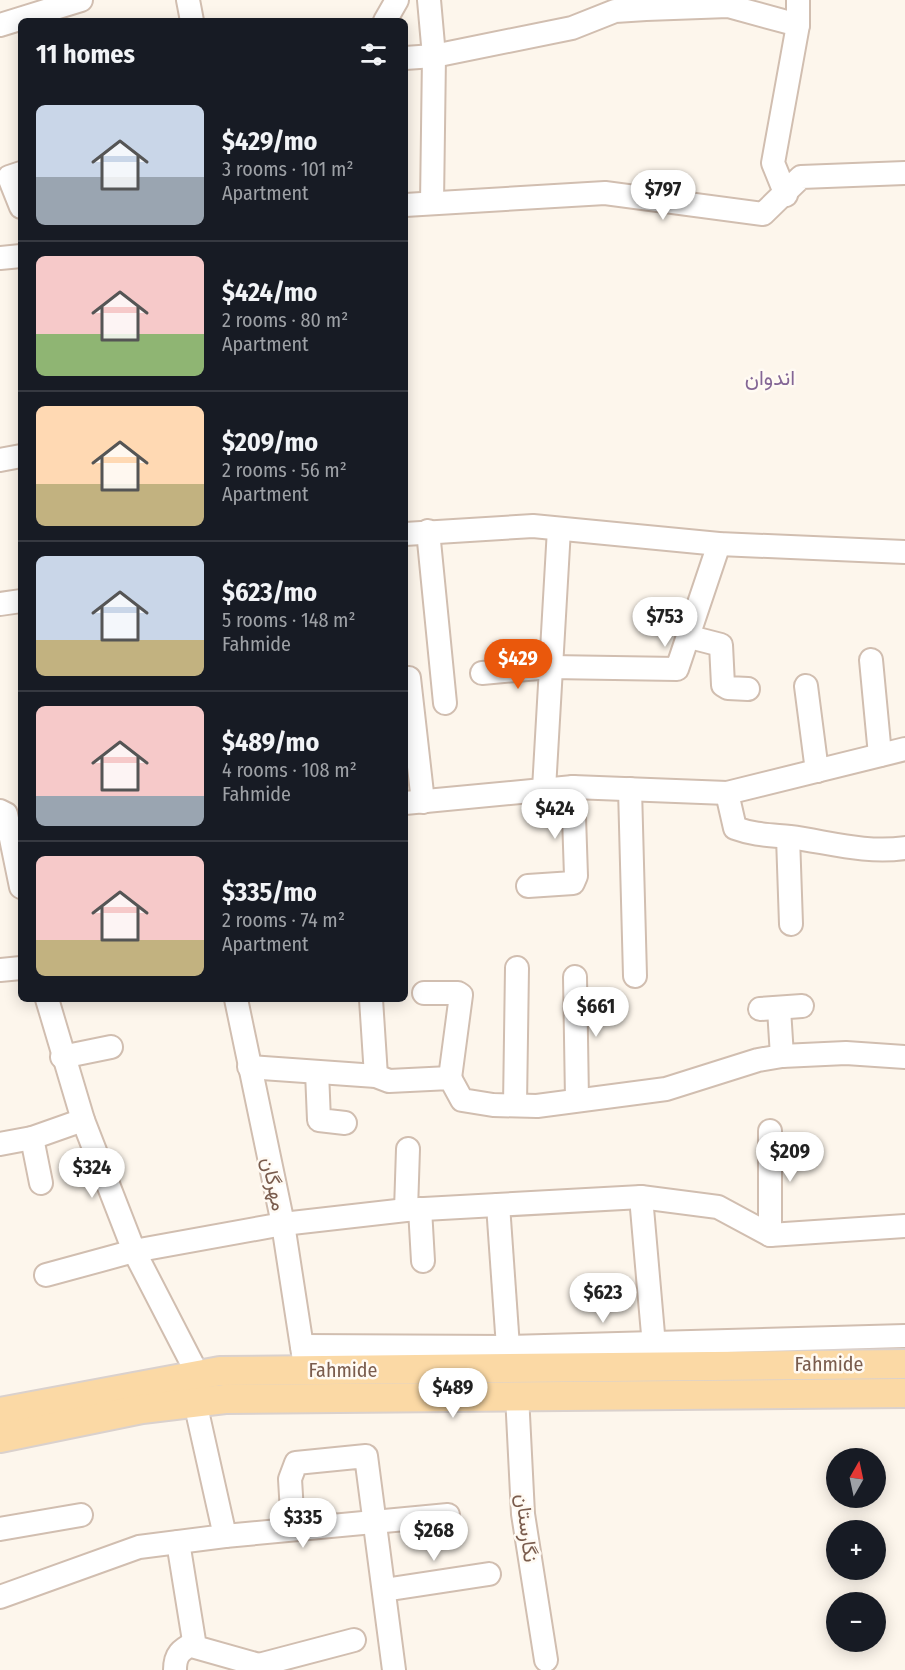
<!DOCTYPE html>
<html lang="en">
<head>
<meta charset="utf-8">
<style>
	:root { --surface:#171b24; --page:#242831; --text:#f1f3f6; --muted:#9ea1a6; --line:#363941; --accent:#ea580c }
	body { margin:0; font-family:"Fira Sans Condensed",Vazirmatn,sans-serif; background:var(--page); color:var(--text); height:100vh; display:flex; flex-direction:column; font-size:22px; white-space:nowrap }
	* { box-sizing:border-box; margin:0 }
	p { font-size:20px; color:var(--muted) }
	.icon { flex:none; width:33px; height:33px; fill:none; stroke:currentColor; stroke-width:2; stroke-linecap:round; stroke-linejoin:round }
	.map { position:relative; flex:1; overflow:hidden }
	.panel { position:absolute; left:18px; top:18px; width:390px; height:984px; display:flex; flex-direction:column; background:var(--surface); border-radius:9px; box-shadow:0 3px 15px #0003 }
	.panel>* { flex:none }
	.needle { width:39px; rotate:9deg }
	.buttons { position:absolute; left:826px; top:1448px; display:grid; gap:12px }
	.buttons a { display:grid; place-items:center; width:60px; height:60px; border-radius:50%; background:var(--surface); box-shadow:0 3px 15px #0003; font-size:30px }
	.price { position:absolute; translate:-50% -51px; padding:0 14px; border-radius:21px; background:#fff; color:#222; font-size:20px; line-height:39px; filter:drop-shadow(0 2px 3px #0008) }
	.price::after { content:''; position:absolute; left:50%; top:36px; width:18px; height:14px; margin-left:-9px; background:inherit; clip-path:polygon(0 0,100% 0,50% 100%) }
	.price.on { background:var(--accent); color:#fff }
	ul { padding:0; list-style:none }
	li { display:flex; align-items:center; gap:18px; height:150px; padding:0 18px }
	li+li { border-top:2px solid var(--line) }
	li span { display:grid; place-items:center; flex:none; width:168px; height:120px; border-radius:9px; color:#555 }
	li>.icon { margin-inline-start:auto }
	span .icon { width:72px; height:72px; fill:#fffc; stroke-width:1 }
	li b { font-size:26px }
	h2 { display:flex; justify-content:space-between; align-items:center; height:72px; padding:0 18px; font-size:26px }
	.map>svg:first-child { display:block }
</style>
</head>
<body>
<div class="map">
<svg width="905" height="1670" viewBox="0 0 905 1670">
	<rect width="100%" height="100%" fill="#fdf6ec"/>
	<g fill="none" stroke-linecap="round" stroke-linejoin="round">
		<defs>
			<g id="minor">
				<path d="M188,0L192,21"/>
				<path d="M429,0L434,56L432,203"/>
				<path d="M385,21L397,0"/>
				<path d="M0,25L81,0"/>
				<path d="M798,25V0"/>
				<path d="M405,58L434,56L572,28L615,11L646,9L728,6L798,25L773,163L786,195"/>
				<path d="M21,173L9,177L21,207"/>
				<path d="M405,205L605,193L763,214L801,177L905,173"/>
				<path d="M0,258L21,256"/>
				<path d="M0,460L21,456"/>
				<path d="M428,531L445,703"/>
				<path d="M405,534L533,526L719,544L905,552"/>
				<path d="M0,604L21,601"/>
				<path d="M690,637L721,645L723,685L728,688L748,689"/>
				<path d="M871,660L880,755"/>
				<path d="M482,673L551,667L677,669L719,544"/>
				<path d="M409,678L423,802"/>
				<path d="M806,686L817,771"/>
				<path d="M544,789L559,529"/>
				<path d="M630,789L635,976"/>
				<path d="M727,793L735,828C754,835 770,835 790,837C828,842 866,854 905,848"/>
				<path d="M405,803L573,787L727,793L905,749"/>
				<path d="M0,811L6,814L21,887"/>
				<path d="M788,837L791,924"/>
				<path d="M528,886L573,883L576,876L573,787"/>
				<path d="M0,970L21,968"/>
				<path d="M575,977L577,1099"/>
				<path d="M424,993H458L461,995L450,1078"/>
				<path d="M47,999L83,1120L134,1251L198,1375"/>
				<path d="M236,999L283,1224L304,1360"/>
				<path d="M371,999L376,1076"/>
				<path d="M760,1009L802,1006"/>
				<path d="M779,1009L782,1056"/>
				<path d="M62,1057L111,1047"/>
				<path d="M249,1067L376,1076L389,1081L450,1078L462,1100L493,1105L537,1106L666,1089L758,1060L782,1056L846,1053L905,1057"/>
				<path d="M317,1072L319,1120L345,1123"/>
				<path d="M515,1105L517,968"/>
				<path d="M770,1131V1235"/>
				<path d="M32,1138L41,1183"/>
				<path d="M0,1144L32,1138L83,1120"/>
				<path d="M641,1197L655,1357"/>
				<path d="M498,1205L508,1347"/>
				<path d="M420,1209L423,1261"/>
				<path d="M406,1210L408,1149"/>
				<path d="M46,1275L134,1251L283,1224L406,1210L641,1197L718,1207L770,1235L905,1226"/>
				<path d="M302,1346L508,1347L905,1336"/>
				<path d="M517,1395L523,1514L546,1660"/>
				<path d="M0,1529L81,1515"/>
				<path d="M293,1529L290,1479L296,1463L366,1456L394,1670"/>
				<path d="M225,1536L448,1515"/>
				<path d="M178,1542L195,1647L259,1665L264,1670"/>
				<path d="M384,1590L489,1574"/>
				<path d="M0,1597L139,1547L225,1536L195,1402"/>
				<path d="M259,1665L354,1640"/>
				<path d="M175,1670C175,1654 181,1650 194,1643"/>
			</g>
			<g id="major">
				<path d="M0,1412L220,1371L905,1364"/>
				<path d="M0,1438L142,1409L225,1399L905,1393"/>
			</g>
		</defs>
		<use href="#minor" stroke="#d1beb0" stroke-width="26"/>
		<use href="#major" stroke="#dad1cd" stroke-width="32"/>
		<use href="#minor" stroke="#fff" stroke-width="22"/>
		<use href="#major" stroke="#fbd9a5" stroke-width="28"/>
	</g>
	<g text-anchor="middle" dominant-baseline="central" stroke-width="5" stroke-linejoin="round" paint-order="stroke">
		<g font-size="20" fill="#7a5c4d" stroke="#fffaf3">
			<text transform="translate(274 1184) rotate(78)">مهرگان</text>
			<text x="829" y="1364">Fahmide</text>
			<text x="343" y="1370">Fahmide</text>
			<text transform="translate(527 1528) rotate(83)">نگارستان</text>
		</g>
		<g font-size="21" fill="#846695" stroke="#fffaf3">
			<text x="770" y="378">اندوان</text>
		</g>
	</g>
</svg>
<div class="buttons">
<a><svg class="needle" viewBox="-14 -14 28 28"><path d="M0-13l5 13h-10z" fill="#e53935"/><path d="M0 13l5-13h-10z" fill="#9ea1a6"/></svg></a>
<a>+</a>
<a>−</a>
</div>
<b class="price" style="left:663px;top:221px">$797</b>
<b class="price" style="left:665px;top:648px">$753</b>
<b class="price on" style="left:518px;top:690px">$429</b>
<b class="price" style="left:555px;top:840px">$424</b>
<b class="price" style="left:596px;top:1038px">$661</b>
<b class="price" style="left:790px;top:1183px">$209</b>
<b class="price" style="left:92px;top:1199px">$324</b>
<b class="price" style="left:603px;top:1324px">$623</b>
<b class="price" style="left:453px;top:1419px">$489</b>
<b class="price" style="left:303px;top:1549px">$335</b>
<b class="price" style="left:434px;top:1562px">$268</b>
<section class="panel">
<h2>11 homes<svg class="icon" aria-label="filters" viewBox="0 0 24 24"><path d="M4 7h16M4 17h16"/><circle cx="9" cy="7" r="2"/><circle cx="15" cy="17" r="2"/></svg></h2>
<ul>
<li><span style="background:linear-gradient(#c9d6e8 60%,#9aa5b1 0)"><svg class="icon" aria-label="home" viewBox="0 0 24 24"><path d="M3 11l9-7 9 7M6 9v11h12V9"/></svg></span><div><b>$429/mo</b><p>3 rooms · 101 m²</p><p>Apartment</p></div></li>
<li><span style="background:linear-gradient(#f6c9c9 65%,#8fb573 0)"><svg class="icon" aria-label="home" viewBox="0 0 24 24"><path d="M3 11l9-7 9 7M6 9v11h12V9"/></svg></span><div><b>$424/mo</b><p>2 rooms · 80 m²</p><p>Apartment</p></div></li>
<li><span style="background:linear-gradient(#ffd9b3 65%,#c2b280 0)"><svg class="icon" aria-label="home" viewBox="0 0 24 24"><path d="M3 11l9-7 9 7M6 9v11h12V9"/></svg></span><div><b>$209/mo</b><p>2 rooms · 56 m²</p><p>Apartment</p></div></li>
<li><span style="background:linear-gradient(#c9d6e8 70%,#c2b280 0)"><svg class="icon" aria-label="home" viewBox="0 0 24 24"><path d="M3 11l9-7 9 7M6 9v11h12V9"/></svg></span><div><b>$623/mo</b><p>5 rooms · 148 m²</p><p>Fahmide</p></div></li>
<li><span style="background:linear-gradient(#f6c9c9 75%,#9aa5b1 0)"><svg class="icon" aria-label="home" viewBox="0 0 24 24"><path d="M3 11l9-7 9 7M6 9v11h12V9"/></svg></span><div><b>$489/mo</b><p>4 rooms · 108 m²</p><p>Fahmide</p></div></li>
<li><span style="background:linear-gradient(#f6c9c9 70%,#c2b280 0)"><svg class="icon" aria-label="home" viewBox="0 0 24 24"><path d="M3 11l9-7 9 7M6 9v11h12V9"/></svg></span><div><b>$335/mo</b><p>2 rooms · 74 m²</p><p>Apartment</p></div></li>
</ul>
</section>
</div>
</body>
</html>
